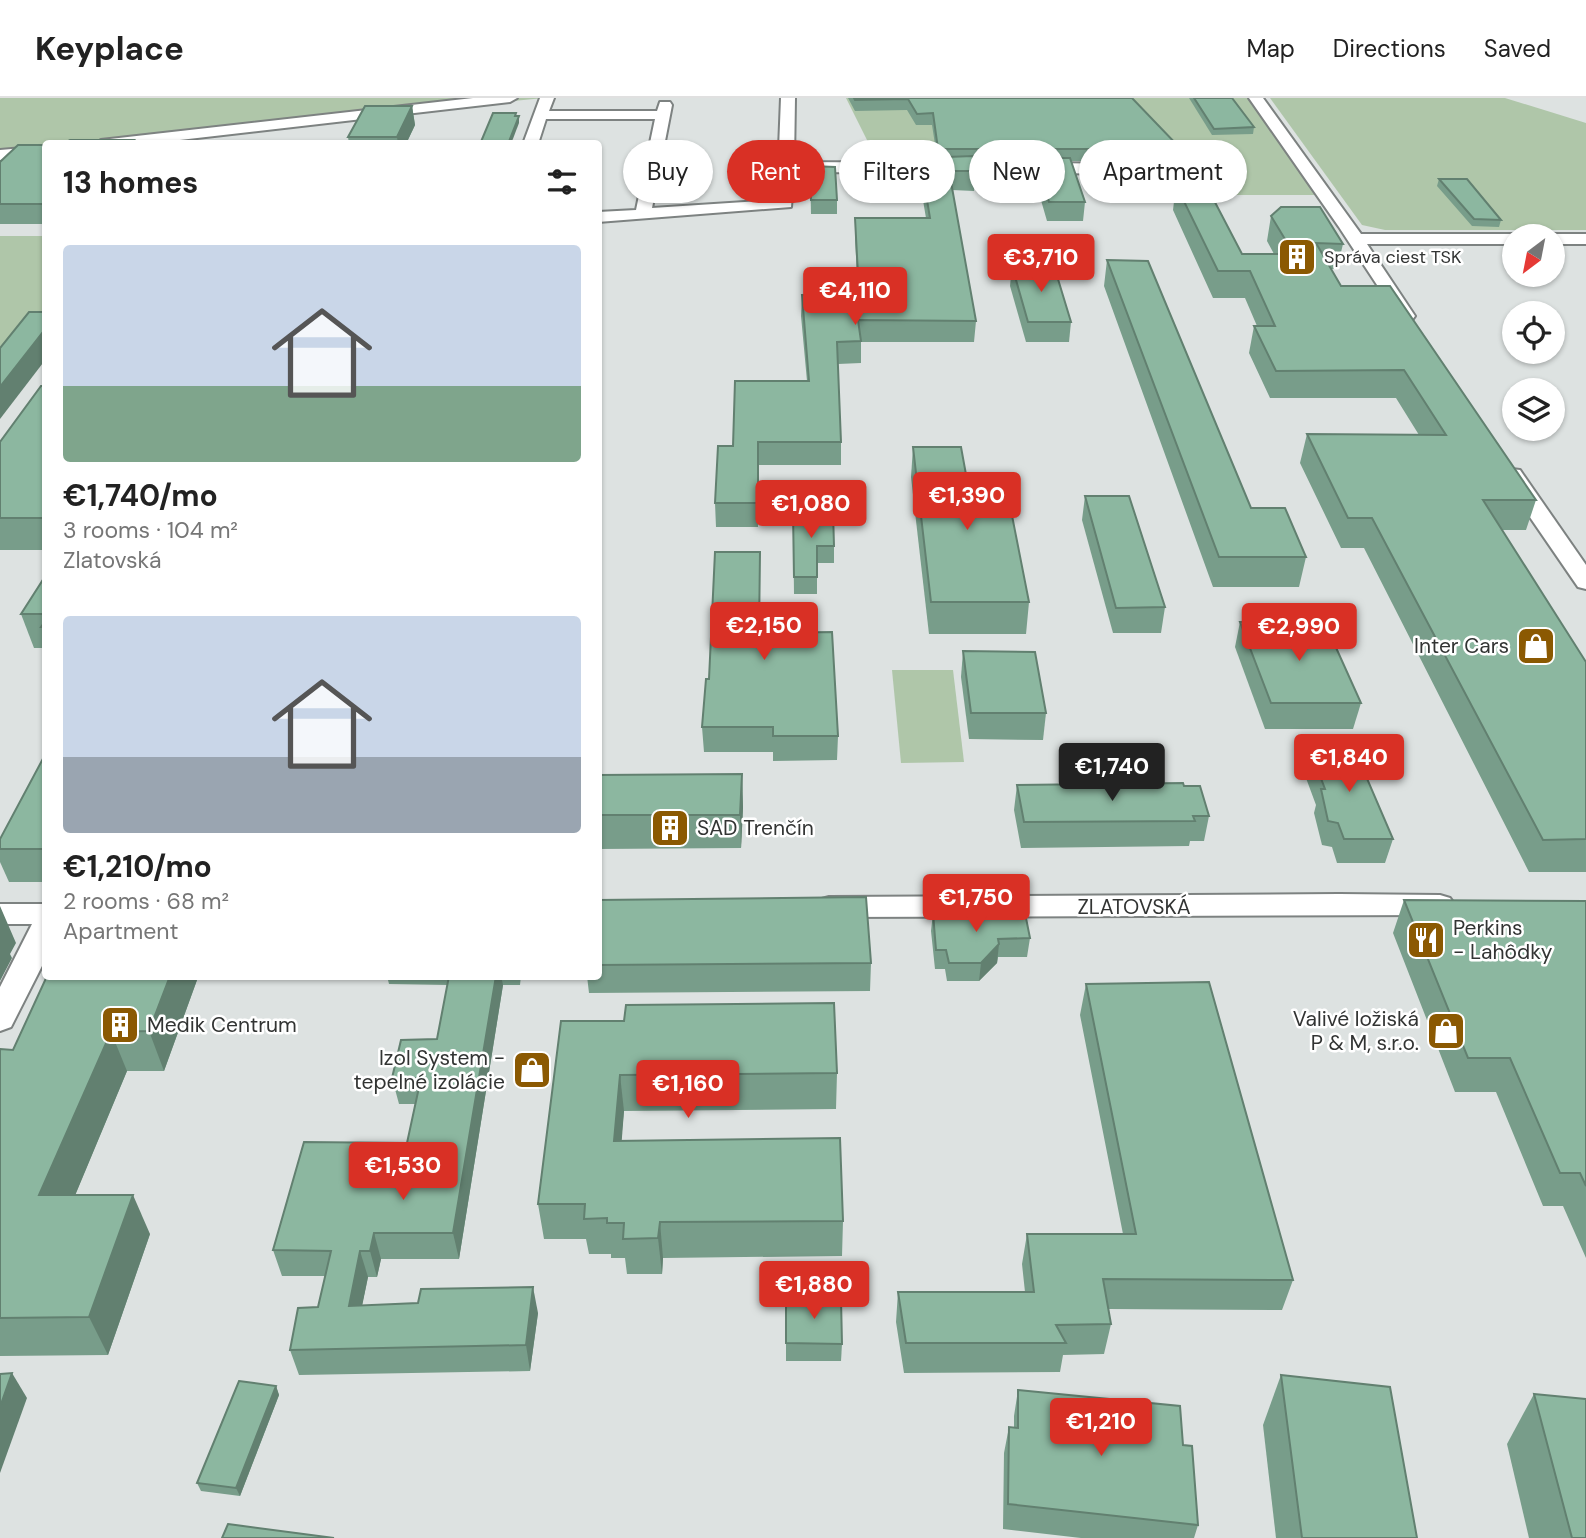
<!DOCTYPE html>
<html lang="en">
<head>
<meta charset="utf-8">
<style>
	:root { --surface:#fff; --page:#f6f6f6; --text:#222; --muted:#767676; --line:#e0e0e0; --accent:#d93025 }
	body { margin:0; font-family:"DM Sans",sans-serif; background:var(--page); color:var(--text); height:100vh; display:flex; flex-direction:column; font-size:26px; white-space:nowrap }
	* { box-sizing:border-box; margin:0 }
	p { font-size:23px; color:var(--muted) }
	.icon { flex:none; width:38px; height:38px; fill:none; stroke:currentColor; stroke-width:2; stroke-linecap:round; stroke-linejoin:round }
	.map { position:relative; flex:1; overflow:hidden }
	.details { position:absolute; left:42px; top:42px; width:560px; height:840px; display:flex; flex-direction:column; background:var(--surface); border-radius:7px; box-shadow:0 2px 5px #0004 }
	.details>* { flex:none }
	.top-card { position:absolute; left:623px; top:42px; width:665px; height:63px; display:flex; gap:14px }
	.needle { width:46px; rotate:212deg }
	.buttons { position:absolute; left:1502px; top:126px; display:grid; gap:14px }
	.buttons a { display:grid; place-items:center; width:63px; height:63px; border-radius:50%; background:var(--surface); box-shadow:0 2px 5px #0004; font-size:35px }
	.price { position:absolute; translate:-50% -60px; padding:0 16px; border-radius:7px; background:var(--accent); color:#fff; font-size:23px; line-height:46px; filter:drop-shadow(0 2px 4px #0008) }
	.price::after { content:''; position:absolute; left:50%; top:42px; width:21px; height:16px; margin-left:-10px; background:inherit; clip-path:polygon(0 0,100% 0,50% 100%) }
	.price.active { background:#222; color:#fff }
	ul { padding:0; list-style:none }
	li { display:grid; align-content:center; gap:14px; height:371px; padding:0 21px }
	li span { display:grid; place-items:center; height:217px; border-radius:7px; color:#555 }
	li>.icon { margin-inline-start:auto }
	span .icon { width:126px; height:126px; fill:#fffc; stroke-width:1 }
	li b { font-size:30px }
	h2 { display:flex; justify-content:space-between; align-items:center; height:84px; padding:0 21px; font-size:30px }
	.pill { padding:0 24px; border-radius:32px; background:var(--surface); box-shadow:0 2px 5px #0004; font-size:24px; line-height:63px }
	.pill.active { background:var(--accent); color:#fff }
	header { display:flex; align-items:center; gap:42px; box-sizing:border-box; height:98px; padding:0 35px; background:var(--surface); border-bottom:2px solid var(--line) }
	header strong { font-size:33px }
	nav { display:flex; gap:38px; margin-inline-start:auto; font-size:24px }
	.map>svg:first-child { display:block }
</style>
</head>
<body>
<header>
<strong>Keyplace</strong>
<nav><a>Map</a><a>Directions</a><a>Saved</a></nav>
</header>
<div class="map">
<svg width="1586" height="1440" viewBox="0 0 1586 1440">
	<rect width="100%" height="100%" fill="#dde2e1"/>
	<g fill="#afc6a9">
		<path d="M0,0H544L78,45L46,46L45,49L0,55Z"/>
		<path d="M846,0H1248L1317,97H1223L1168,43L1061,39L871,50Z"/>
		<path d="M1270,0H1505L1586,25V132H1385L1362,127Z"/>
		<path d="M0,138H46L45,221L0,251Z"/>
		<path d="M892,572H953L964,664L901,665Z"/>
	</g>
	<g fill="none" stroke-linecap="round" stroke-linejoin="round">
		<defs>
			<g id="minor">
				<path d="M473,0H517L510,4L145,46H94L101,42Z"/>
				<path d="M540,0H554L549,13H657L660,4H670L672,7L652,110L777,102L781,0H795L794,64L1189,66L1197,71L1189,76L794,74L791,109L598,124V114L636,112L655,21H546L538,46H523Z"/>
				<path d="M1249,0H1263L1361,136H1514L1520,138H1514V146H1367L1415,218L1412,222H1400L1339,129Z"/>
				<path d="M46,48V57L0,62V52Z"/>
				<path d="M1552,136H1586V146H1552V138H1546Z"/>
				<path d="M1512,371L1520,372L1586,467V491L1578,489L1501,377L1504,372Z"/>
				<path d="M1339,796L1440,797L1450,800L1455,807L1450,814L1440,817L829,819L818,816L814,809L818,802L829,799Z"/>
				<path d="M0,806H46V860L11,929L0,933V889L32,826H0Z"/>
			</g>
		</defs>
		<use href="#minor" stroke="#7d8281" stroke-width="4"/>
		<use href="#minor" fill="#fff" fill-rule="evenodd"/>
	</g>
	<g fill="#789d8a">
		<path d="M848,0H1132L1181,51L1179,63H1071L1085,104L1083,123H1047L1034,78L1035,63L974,62L976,73L974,93L952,92L976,223L974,244H861V265L838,266L841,344V367H759L758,429H716L715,405L733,348L807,283L801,218L802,197L858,196L855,140V120H926L919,79L920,60L937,59L932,27H916L907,12L855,13Z"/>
		<path d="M1189,0H1232L1254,29L1253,36L1212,37Z"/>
		<path d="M412,8L415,27L406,46H349L348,39Z"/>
		<path d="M46,47V126H0V64Z"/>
		<path d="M810,68L837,102V116H811Z"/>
		<path d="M1439,81L1501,122L1499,129L1472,128L1437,88Z"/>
		<path d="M1176,87L1242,156H1274L1267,143L1271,118L1343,146L1337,171H1331L1341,188L1536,402L1526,432H1502L1586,564V774H1529L1364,450H1341L1300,365L1307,336L1419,337L1396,300H1270L1249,255L1254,228H1257L1245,200H1213L1173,112Z"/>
		<path d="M1107,162L1251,410L1306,459L1299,489H1213L1104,188Z"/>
		<path d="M1012,168L1071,224L1069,244H1026L1010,188Z"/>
		<path d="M46,288V452H0V344Z"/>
		<path d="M913,349L967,382L1029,504L1026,536H929L911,379Z"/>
		<path d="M1085,398L1165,509L1161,535H1113L1082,422Z"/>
		<path d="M793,413L834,448V465H817V496H794Z"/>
		<path d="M46,477V550H34L21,516Z"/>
		<path d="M1240,524L1361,605L1353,631H1265L1235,549Z"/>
		<path d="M760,535L838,638L837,662L773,663V654H704L702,629L709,581Z"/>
		<path d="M963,553L1046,615L1043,642L969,641L961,579Z"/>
		<path d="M1309,649L1393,741L1385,765H1337L1332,749L1322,747L1314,715L1316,707L1303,672Z"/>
		<path d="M46,655V784H9L0,764V741Z"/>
		<path d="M742,676L743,710L741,750L598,751V677Z"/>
		<path d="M1017,687L1184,688L1209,718L1204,743H1190L1189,748L1021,750L1014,712Z"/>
		<path d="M598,802L871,865L870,893L589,895L587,878H598Z"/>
		<path d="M1404,802L1586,803V1160L1563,1108H1543L1496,994H1455L1393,835Z"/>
		<path d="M933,815L1030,840L1027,859H998L997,865L979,883H947L945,871H935L931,833Z"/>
		<path d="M47,878H196L197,882L164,973H127L75,1097L150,1136L108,1257L0,1258V951L13,952Z"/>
		<path d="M387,878H521L520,887H503L459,1161H381L377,1179H368L362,1207L538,1215L530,1273L299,1277L290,1252L318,1209L325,1178H282L273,1152L407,1045L415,1006H399L392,980L437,941L448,887L389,886Z"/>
		<path d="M1086,886L1293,1182L1282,1212L1108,1211L1111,1226L1104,1256L1063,1257L1060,1274L904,1275L896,1224L898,1194H1025L1022,1166L1027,1136H1123L1080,917Z"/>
		<path d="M561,923L837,975L836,1011L624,1013L621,1042L843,1123L842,1158L663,1160L662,1176H627L625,1160H611V1156H589L586,1141H544L538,1106Z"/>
		<path d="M786,1201L842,1246L841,1263H786Z"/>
		<path d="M1281,1277L1417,1440H1276L1263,1327Z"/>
		<path d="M276,1288L279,1297L240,1398L201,1393L197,1385Z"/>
		<path d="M1018,1292L1183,1347L1198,1427L1194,1440H1081L1003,1431L1004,1355L1009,1329L1014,1330V1318Z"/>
		<path d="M1534,1296L1586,1440H1529L1507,1346Z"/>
	</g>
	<g fill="#628070">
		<path d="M412,8L415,27L406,46H398L397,39Z"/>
		<path d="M519,18V25L511,46H508Z"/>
		<path d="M46,230V261L0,321V289Z"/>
		<path d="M742,676L743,710L741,750L740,717Z"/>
		<path d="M0,808L16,845L10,856L12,860L0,883Z"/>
		<path d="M999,846L997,865L979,883L981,865Z"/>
		<path d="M170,878H196L197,882L164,973L149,933Z"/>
		<path d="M496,878H501L503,887L459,1161L453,1135Z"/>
		<path d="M111,934L127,973L59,1136L39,1097Z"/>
		<path d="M620,977L624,1013L619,1078L614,1043Z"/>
		<path d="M133,1097L150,1136L108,1257L89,1219Z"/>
		<path d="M660,1124L663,1160L662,1176L658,1140Z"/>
		<path d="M374,1135L381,1161L377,1179L370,1153Z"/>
		<path d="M360,1153L368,1179L357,1233L349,1208Z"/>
		<path d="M533,1189L538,1215L530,1273L526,1247Z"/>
		<path d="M12,1275L27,1300L0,1375V1309Z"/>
		<path d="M276,1288L279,1297L240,1398L236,1390Z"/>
	</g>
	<g fill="#8cb7a0" stroke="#628070" stroke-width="2">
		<path d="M854,0H1132L1181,51H938L933,15L917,16L908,1L855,2Z"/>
		<path d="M1194,0H1232L1254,29L1214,31Z"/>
		<path d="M365,8H412L397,39H348Z"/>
		<path d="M493,15H516L515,18H519L508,46H480Z"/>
		<path d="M70,42H134L131,46H63Z"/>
		<path d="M18,47H46V106H0V64Z"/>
		<path d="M973,58L976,73H949L976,223L858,222L861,243L837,244L841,344H758V405H715L718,348H733L735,283H809L802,197L859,196L855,120H930L920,60Z"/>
		<path d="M1036,60H1070L1085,104H1049Z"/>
		<path d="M810,68L835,69L837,102H811Z"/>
		<path d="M1439,81H1467L1501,122L1474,121Z"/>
		<path d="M1176,87H1206L1242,156H1294L1271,118L1281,109H1320L1343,146L1316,145L1341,188H1390L1536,402H1483L1586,564V741L1543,742L1372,420H1348L1307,336L1446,337L1404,272L1276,273L1254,228H1275L1250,173H1218Z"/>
		<path d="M1107,162L1148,163L1251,410H1285L1306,459H1219Z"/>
		<path d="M1012,168H1054L1071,224H1028Z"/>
		<path d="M29,214H46V230L0,289V250Z"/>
		<path d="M41,288H46V420H0V344Z"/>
		<path d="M913,349H961L967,382H1005L1029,504H931Z"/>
		<path d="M1085,398H1129L1165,509L1116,510Z"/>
		<path d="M793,413H833L834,448H817V479H794Z"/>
		<path d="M715,454H760L759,535L832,534L838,638H773V629H702L706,581H709Z"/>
		<path d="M46,477V516H21Z"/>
		<path d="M46,522V529H41Z"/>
		<path d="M1324,523L1361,605H1271L1240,524Z"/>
		<path d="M963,553L1035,554L1046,615H971Z"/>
		<path d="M1353,648L1393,741H1344L1338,725L1328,723L1321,691H1325L1309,649Z"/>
		<path d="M46,655V751H0V741Z"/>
		<path d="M742,676L740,717H598V677Z"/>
		<path d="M1183,685L1184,688H1200L1209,718H1193L1195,723L1024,724L1017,687Z"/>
		<path d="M866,799L871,865L598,867V802Z"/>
		<path d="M1404,802L1586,803V1088L1580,1075H1560L1510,960H1468Z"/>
		<path d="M933,815H1025L1030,840L998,841L999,846L981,865H949L946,852H936Z"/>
		<path d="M47,878H170L149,933L111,934L39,1097H133L89,1219L0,1220V951L13,952Z"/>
		<path d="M449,878H496L453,1135H374L370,1153H360L349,1208L418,1205L421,1191L533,1189L526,1247L290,1252L298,1210L318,1209L331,1153L273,1152L304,1044L407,1045L421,980H392L401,942L437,941Z"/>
		<path d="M1209,884L1293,1182L1103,1181L1111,1226L1056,1227L1066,1245H906L898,1194H1034L1027,1136H1136L1086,886Z"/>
		<path d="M834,905L837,975L620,977L614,1043L840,1040L843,1123L660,1124L658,1140L623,1141L624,1125H607V1120L584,1121L585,1106H538L561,923H624L626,907Z"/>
		<path d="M786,1201H841L842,1246L786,1245Z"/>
		<path d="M12,1275L0,1309V1276Z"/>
		<path d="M1281,1277L1390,1289L1417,1440H1302Z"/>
		<path d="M239,1283L276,1288L236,1390L197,1385Z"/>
		<path d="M1018,1292L1180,1308L1183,1347L1192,1348L1198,1427L1008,1406L1009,1329L1018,1330Z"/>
		<path d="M1534,1296L1586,1301V1440H1572Z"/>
		<path d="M228,1426L334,1440H222Z"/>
	</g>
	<defs>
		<symbol id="building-square" viewBox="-11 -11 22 22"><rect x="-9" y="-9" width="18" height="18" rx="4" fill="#8b5902" stroke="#fff"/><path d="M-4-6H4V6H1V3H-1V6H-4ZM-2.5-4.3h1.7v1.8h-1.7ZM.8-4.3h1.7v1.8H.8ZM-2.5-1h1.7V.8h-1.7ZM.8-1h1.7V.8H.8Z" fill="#fff"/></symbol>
		<symbol id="shop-square" viewBox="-11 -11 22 22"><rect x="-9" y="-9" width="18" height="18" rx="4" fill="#8b5902" stroke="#fff"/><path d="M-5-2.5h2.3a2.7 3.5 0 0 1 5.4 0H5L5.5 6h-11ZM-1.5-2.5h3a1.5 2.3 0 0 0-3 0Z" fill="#fff"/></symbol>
		<symbol id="restaurant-square" viewBox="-11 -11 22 22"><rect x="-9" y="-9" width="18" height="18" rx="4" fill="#8b5902" stroke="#fff"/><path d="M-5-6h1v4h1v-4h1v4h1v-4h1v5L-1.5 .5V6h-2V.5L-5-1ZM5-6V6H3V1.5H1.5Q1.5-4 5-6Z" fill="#fff"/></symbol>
	</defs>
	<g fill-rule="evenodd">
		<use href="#building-square" x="1275" y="137" width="44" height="44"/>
		<use href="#shop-square" x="1514" y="526" width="44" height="44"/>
		<use href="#building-square" x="648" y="708" width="44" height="44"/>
		<use href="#restaurant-square" x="1404" y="820" width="44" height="44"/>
		<use href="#building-square" x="98" y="905" width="44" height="44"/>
		<use href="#shop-square" x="1424" y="911" width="44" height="44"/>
		<use href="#shop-square" x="510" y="950" width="44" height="44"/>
	</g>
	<g text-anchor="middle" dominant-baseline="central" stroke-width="5" stroke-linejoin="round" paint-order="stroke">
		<g font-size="18" fill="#323433" stroke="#fff" text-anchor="start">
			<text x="1324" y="159">Správa ciest TSK</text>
		</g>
		<g font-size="21" fill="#323433" stroke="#fff" text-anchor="end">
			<text x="1509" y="548">Inter Cars</text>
			<text x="697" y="730" text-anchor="start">SAD Trenčín</text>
			<text x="1453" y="830" text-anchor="start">Perkins<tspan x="1453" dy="24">- Lahôdky</tspan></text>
			<text x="1419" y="921">Valivé ložiská<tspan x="1419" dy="24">P &amp; M, s.r.o.</tspan></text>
			<text x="147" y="927" text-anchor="start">Medik Centrum</text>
			<text x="505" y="960">Izol System -<tspan x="505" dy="24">tepelné izolácie</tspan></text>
		</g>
		<g font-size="21" fill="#323433" stroke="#fff">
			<text x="1134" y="809">ZLATOVSKÁ</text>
		</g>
	</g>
</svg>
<div class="buttons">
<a><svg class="needle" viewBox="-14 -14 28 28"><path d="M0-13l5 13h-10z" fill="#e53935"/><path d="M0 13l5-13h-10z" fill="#767676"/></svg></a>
<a><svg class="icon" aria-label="locate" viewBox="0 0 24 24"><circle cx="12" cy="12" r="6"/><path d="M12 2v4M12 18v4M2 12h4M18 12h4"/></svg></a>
<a><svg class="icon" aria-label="layers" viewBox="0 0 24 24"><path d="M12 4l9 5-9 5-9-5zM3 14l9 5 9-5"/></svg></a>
</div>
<b class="price" style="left:1041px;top:196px">€3,710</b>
<b class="price" style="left:855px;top:229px">€4,110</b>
<b class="price" style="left:967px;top:434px">€1,390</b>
<b class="price" style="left:811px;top:442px">€1,080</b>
<b class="price" style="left:764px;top:564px">€2,150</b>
<b class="price" style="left:1299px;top:565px">€2,990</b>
<b class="price" style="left:1349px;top:696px">€1,840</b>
<b class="price active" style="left:1112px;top:705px">€1,740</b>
<b class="price" style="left:976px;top:836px">€1,750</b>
<b class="price" style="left:688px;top:1022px">€1,160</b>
<b class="price" style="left:403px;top:1104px">€1,530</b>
<b class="price" style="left:814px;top:1223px">€1,880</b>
<b class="price" style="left:1101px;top:1360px">€1,210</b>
<div class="top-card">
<a class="pill">Buy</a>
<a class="pill active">Rent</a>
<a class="pill">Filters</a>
<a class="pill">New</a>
<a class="pill">Apartment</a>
</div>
<section class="details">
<h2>13 homes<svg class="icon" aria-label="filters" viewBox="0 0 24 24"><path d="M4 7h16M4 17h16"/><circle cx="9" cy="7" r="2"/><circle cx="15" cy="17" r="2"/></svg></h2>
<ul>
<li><span style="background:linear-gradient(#c9d6e8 65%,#7fa58c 0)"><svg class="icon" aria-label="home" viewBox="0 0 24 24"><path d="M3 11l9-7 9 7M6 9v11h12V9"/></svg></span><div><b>€1,740/mo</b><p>3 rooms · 104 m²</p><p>Zlatovská</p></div></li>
<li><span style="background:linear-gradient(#c9d6e8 65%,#9aa5b1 0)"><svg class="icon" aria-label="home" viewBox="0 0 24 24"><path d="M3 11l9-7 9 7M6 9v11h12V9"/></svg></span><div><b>€1,210/mo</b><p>2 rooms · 68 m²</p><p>Apartment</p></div></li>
</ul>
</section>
</div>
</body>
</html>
